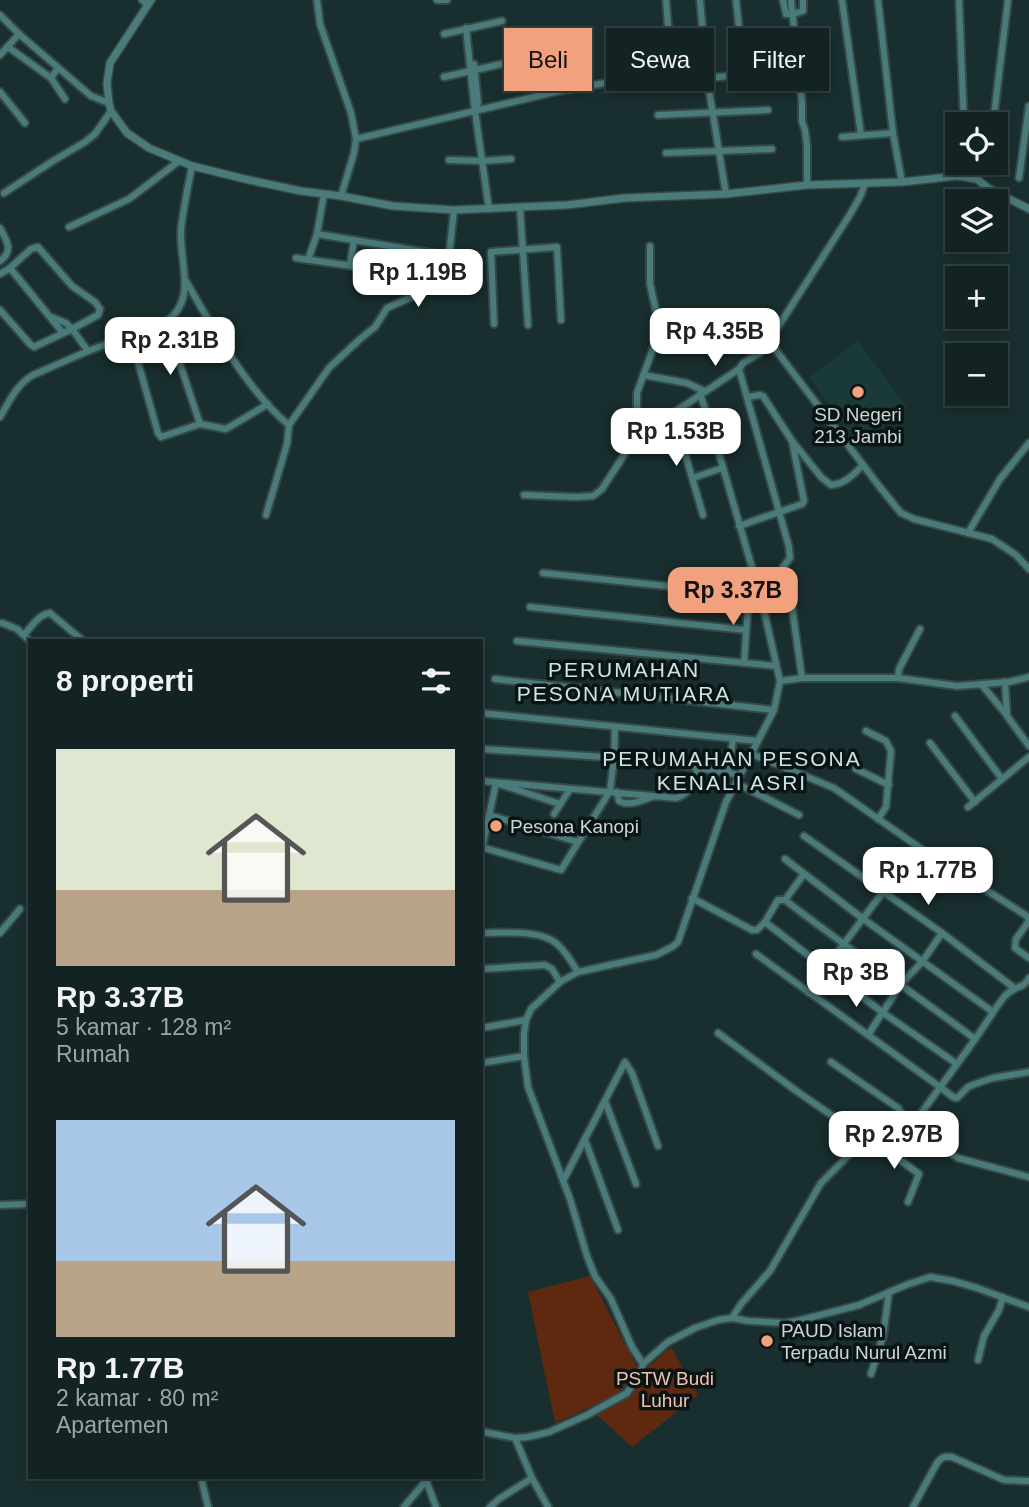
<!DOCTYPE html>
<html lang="id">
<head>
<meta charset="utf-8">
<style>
	:root { --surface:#132222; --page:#1c2a2a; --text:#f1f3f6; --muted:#9da4a5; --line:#323f40; --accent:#f2a17e }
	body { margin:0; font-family:Helvetica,sans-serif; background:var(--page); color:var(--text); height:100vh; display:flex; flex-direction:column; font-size:26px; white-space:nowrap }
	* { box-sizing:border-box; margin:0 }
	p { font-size:23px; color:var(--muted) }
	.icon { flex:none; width:38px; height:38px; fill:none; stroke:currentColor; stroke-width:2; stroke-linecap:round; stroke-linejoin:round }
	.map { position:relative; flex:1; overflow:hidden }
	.details { position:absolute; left:28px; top:639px; width:455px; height:840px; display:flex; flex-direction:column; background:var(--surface); border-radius:0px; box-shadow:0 4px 10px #0003,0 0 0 2px var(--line) }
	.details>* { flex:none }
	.banner { position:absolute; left:504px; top:28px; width:420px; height:63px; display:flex; gap:14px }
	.controls { position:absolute; left:945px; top:112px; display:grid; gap:14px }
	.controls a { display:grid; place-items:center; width:63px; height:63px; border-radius:0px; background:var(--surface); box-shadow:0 4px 10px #0003,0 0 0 2px var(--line); font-size:35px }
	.price { position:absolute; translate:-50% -60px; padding:0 16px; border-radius:14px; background:#fff; color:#222; font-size:23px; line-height:46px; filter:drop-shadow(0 2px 4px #0008) }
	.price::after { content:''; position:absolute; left:50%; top:42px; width:21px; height:16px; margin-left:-10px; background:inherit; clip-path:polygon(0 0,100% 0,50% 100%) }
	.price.active { background:var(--accent); color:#111 }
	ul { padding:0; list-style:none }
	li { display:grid; align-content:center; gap:14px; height:371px; padding:0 28px }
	li span { display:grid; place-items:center; height:217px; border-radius:0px; color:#555 }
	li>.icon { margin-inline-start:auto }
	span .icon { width:126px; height:126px; fill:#fffc; stroke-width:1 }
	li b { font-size:30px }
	h2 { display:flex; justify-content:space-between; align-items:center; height:84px; padding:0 28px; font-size:30px }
	.pill { padding:0 24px; border-radius:0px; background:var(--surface); box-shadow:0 4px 10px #0003,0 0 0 2px var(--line); font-size:24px; line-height:63px }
	.pill.active { background:var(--accent); color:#111 }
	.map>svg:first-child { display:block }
</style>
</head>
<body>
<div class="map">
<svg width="1029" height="1507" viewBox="0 0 1029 1507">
	<rect width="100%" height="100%" fill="#192e2e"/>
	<path fill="#1a3939" d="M858,341L907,408L859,444L809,377Z"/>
	<g fill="#5f290f">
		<path d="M590,1276L639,1371L615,1396L555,1423L528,1292Z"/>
		<path d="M671,1347L698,1395L632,1447L596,1414L629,1396L648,1367Z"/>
	</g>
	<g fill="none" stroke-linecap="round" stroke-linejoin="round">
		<defs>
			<g id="minor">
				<path d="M142,0L148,5"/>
				<path d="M317,0L320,24L351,113L356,139L354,153L341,196"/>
				<path d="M437,0H447"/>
				<path d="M666,0L672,78"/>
				<path d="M700,0L707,78L726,194"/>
				<path d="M736,0L744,73"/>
				<path d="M783,0L786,14H793L803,11V0"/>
				<path d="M791,0L802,102V122L805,130L807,146V185"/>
				<path d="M842,0L861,135"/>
				<path d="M878,0L893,133L902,182"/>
				<path d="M959,0L964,124"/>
				<path d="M0,15L19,34L91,96L109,103"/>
				<path d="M466,28L474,104L489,209"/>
				<path d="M444,34L502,21"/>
				<path d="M8,47L51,78L58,68"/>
				<path d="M0,55L19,34"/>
				<path d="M474,64L478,103L477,109"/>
				<path d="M444,77L506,63"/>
				<path d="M51,78L65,99"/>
				<path d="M655,78H707L765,73"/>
				<path d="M0,92L25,123"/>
				<path d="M658,115L768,110"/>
				<path d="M993,124L1008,0"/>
				<path d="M842,137L893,133"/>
				<path d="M356,139L559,91L611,82"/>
				<path d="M666,153L772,149"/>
				<path d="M449,160L483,161L511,159"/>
				<path d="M965,163L966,177"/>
				<path d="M1019,178L1029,106"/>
				<path d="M4,193L53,161L85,142L95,134L111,111"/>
				<path d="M520,208L528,325"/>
				<path d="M69,227L129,199L179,161"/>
				<path d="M0,228C7,241 14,251 0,261"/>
				<path d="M317,234L449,256"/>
				<path d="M296,258L381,270L426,280"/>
				<path d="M308,260L317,234L324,194"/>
				<path d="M350,266L354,240"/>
				<path d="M10,268L31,249L38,247L72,286L95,302L100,309L98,315L72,329L66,323L51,317"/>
				<path d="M0,274L10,268L63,333"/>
				<path d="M186,281C212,327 248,392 289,425L329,368L360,339L375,327L387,308L412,297L449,256L454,210"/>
				<path d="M0,310L30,344L34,347L72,329L88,351"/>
				<path d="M166,322L200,424"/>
				<path d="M494,324L491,252L557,247L561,320"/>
				<path d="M130,334L158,433L161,437L200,424L226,429L268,404"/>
				<path d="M769,341L879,486L901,513L914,519L992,539L1016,555L1029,569"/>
				<path d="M739,369L789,547L790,558L783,567"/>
				<path d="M643,375L687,383L704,391"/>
				<path d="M673,413L703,515"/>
				<path d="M0,417C9,402 16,385 33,375L88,351L166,322C198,298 179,264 181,230C183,209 188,187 192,166"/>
				<path d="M642,437L637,415V393L658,335L659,325L650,284V246"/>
				<path d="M793,442L821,477L831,485C845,484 853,475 863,465"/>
				<path d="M693,478L722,468"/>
				<path d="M524,495L575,497L593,496L602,489L628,449L651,428L739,369L743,363L760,353L769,341L849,216L860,197L865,184"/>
				<path d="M266,515L287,444L289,425"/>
				<path d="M739,526L802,504L804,501L792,441L763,396L760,395L747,397"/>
				<path d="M968,533L1000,479L1029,443"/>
				<path d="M543,573L742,594L756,591"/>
				<path d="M761,600C771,597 784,589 791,600L802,678"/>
				<path d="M530,607L746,630"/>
				<path d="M2,623L17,629L30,641"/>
				<path d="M24,635C31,627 39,614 50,613L82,640"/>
				<path d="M517,641L776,666"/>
				<path d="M744,663L749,593"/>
				<path d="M898,678L899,669L920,629"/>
				<path d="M495,679L774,710"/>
				<path d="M780,681L802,678H898L957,686L1009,682L1029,677"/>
				<path d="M1005,682L1007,716L1029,746"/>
				<path d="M981,684L1006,714"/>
				<path d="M481,713L758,741"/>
				<path d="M955,716L1002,779"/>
				<path d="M866,731L886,741L891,751L886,807L878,819"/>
				<path d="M930,743L975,802"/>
				<path d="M481,749L651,760L740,775"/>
				<path d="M752,754L834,788L920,848L1027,916L1029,921L1016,939L1015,948L1029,958"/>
				<path d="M856,769L889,785"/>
				<path d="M729,773L733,738"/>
				<path d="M481,781L676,798C690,795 693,781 698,768"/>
				<path d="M736,783L799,815"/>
				<path d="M617,792L619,801C629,807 643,800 652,797"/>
				<path d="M968,807L1029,757"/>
				<path d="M554,814L570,789"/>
				<path d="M489,815L578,842"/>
				<path d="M804,836L942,933L1013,987"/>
				<path d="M481,847L561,870L610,791L614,758L615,727"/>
				<path d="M482,848L496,783L560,804"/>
				<path d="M785,859L862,918L993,1012"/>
				<path d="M692,898L752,930H757L765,922L778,900H785C847,948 912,992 975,1039"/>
				<path d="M785,900L804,874"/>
				<path d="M765,922L882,1012L957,1064"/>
				<path d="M0,933L20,909"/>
				<path d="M481,933C502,933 543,929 558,945C566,952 572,963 578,972"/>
				<path d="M756,954L940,1087L953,1097L957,1098L968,1087L975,1084L993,1078L1029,1072"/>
				<path d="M481,969L545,965L552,969L560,982"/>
				<path d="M809,993L843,945L883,892"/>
				<path d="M481,1028L526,1020"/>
				<path d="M718,1033L795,1090L866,1139"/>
				<path d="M868,1035L901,984L922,962L942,933"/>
				<path d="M831,1062L898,1108L902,1114L901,1121"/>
				<path d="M481,1063L524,1056"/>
				<path d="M605,1101L636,1184"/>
				<path d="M912,1126C932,1098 953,1070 973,1042C984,1027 993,1011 1004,997C1014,985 1023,990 1029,978"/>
				<path d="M585,1140L618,1230"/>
				<path d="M876,1142L919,1174L908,1202"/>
				<path d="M563,1181L625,1062L632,1073L658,1146"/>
				<path d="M0,1205L30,1204"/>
				<path d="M732,1318L741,1304L770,1271L821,1183L862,1142L866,1139L871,1142H876L897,1122L903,1121L931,1142L958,1158L1029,1177"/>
				<path d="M978,1360L984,1336L999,1310L1003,1297"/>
				<path d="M643,1364L632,1347L611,1299L595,1276L587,1256L570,1199L528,1087L524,1056V1034L526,1020L531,1009L560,982L578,972L656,955L672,947L678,942L726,802L774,710L780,681L765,615L761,600L756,591L755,578L711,426L700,394"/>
				<path d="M871,1374L883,1336L889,1292"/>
				<path d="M481,1433L484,1432L515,1438L528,1437L549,1432L587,1415L627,1393L641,1372L643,1364L668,1342L695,1328L718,1320L732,1318L749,1321L786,1323L801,1320L859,1305L906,1285L930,1277L953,1281L977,1288L1029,1307"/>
				<path d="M515,1438L532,1478L548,1507"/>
				<path d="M201,1477L208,1507"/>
				<path d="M426,1480L436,1507"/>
				<path d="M404,1507L429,1477"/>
				<path d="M490,1507L499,1499L532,1478"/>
				<path d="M913,1507L937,1463C942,1457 944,1456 952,1457L1004,1480L1029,1481"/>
			</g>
			<path id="tertiary" d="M151,0L110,63L107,83L109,103L111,111L127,133L149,148L192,166L249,180L301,191L341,196L393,206L454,210L567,205L624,198L726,194L807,185L902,182L957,176L977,179L988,188L1029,209"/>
		</defs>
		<use href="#minor" stroke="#354949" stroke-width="10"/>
		<use href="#tertiary" stroke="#354949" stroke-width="10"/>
		<use href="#minor" stroke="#4a7a7a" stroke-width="6"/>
		<use href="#tertiary" stroke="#4a7a7a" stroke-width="7"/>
	</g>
	<g fill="#f2a17e" stroke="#0b1414" stroke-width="2.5">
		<circle cx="858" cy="392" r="7"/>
		<circle cx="496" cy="826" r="7"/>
		<circle cx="767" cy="1341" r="7"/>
	</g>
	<g text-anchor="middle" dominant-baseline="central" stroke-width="7" stroke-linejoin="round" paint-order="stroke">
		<g font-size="19" fill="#cbd7d7" stroke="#0b1414" text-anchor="start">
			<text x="858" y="414" text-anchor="middle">SD Negeri<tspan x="858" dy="22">213 Jambi</tspan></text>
			<text x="510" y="826">Pesona Kanopi</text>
			<text x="781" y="1330">PAUD Islam<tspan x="781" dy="22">Terpadu Nurul Azmi</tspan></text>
		</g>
		<g font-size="19" fill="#f0c2af" stroke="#0b1414">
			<text x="665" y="1378">PSTW Budi<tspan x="665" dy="22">Luhur</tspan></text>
		</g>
		<g font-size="21" letter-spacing="2" fill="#cbe5e4" stroke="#0b1414">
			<text x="624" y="669">PERUMAHAN<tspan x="624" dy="24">PESONA MUTIARA</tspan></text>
			<text x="732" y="758">PERUMAHAN PESONA<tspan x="732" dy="24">KENALI ASRI</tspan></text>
		</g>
	</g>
</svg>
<div class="controls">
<a><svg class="icon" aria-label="locate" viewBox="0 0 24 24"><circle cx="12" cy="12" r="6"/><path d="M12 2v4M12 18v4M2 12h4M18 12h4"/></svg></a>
<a><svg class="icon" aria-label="layers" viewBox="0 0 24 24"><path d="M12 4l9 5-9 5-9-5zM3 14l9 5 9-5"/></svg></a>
<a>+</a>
<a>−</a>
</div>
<b class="price" style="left:418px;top:309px">Rp 1.19B</b>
<b class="price" style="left:715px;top:368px">Rp 4.35B</b>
<b class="price" style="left:170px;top:377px">Rp 2.31B</b>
<b class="price" style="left:676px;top:468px">Rp 1.53B</b>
<b class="price active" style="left:733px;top:627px">Rp 3.37B</b>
<b class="price" style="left:928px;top:907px">Rp 1.77B</b>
<b class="price" style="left:856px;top:1009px">Rp 3B</b>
<b class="price" style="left:894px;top:1171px">Rp 2.97B</b>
<div class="banner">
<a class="pill active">Beli</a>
<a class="pill">Sewa</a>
<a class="pill">Filter</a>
</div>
<section class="details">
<h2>8 properti<svg class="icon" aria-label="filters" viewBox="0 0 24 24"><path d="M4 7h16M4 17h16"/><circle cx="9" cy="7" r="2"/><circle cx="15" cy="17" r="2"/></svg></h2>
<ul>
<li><span style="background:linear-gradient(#dfe7d0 65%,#b9a48a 0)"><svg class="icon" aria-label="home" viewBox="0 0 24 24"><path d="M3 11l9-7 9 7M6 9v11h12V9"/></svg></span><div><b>Rp 3.37B</b><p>5 kamar · 128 m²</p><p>Rumah</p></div></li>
<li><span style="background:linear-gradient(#a9c7e8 65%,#b9a48a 0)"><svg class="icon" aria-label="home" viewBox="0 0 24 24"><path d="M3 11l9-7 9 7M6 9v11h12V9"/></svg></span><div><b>Rp 1.77B</b><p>2 kamar · 80 m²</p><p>Apartemen</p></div></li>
</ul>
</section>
</div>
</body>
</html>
